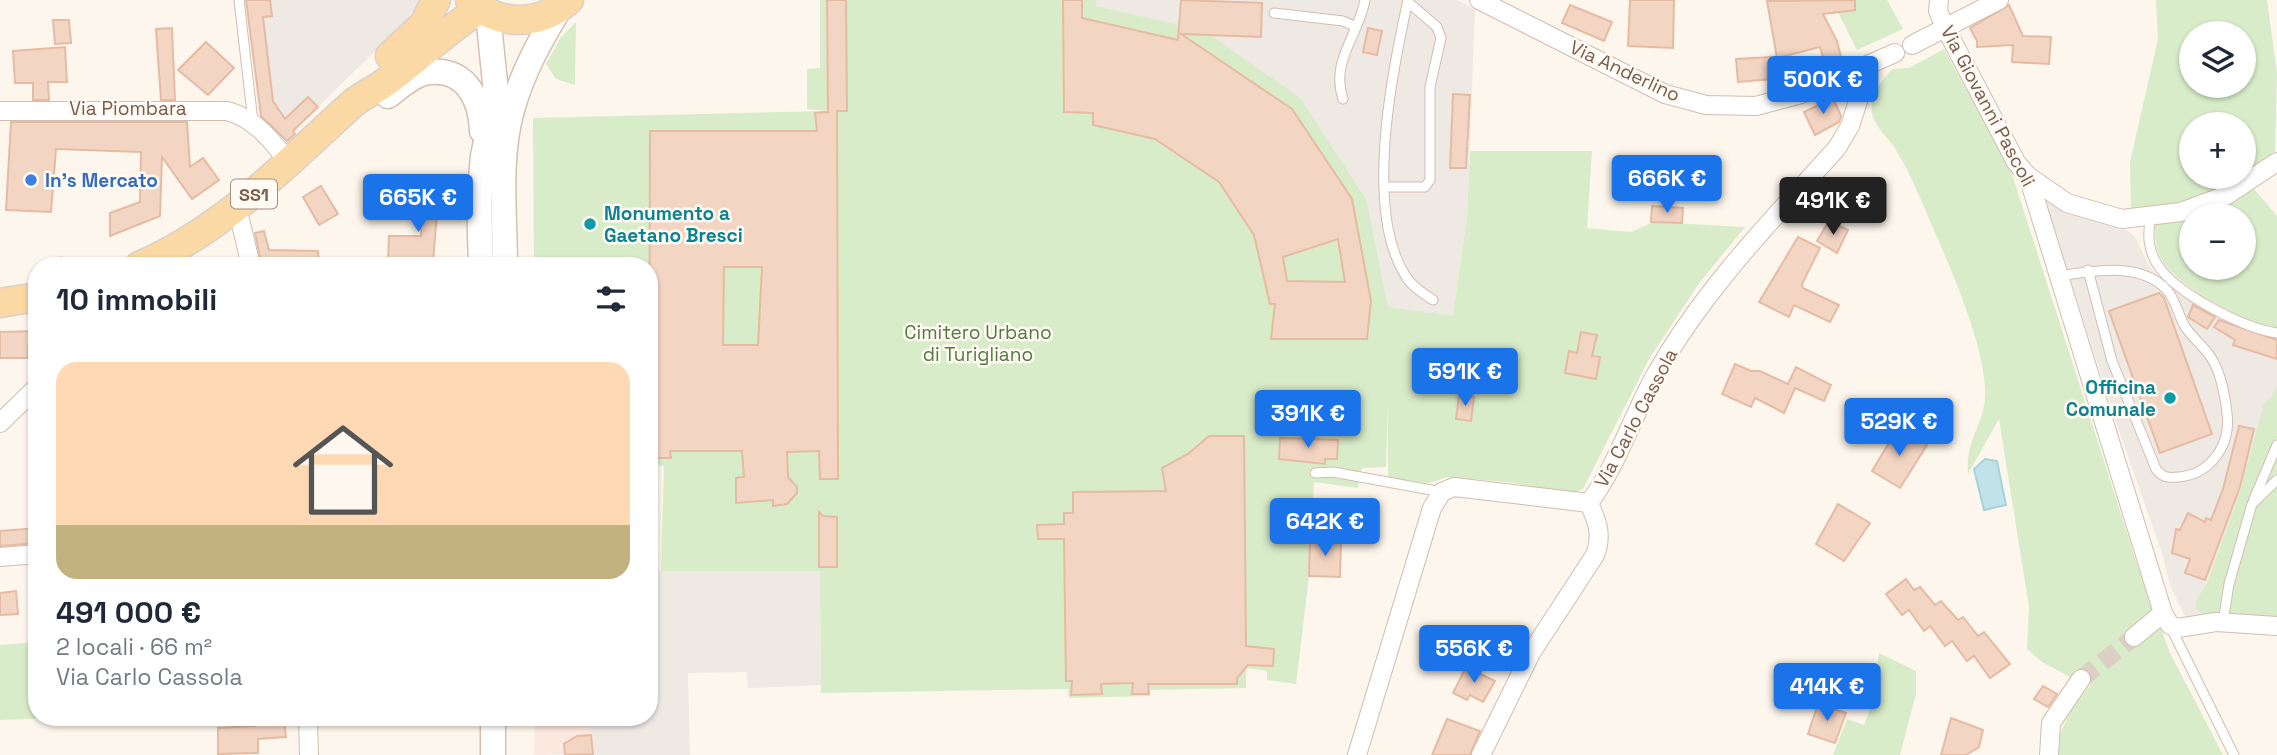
<!DOCTYPE html>
<html lang="it">
<head>
<meta charset="utf-8">
<style>
	:root { --surface:#fff; --page:#f2f2f3; --text:#1f2937; --muted:#747a83; --line:#e0e1e3; --accent:#1a73e8 }
	body { margin:0; font-family:"Space Grotesk",sans-serif; background:var(--page); color:var(--text); height:100vh; display:flex; flex-direction:column; font-size:26px; white-space:nowrap }
	* { box-sizing:border-box; margin:0 }
	p { font-size:23px; color:var(--muted) }
	.icon { flex:none; width:38px; height:38px; fill:none; stroke:currentColor; stroke-width:2; stroke-linecap:round; stroke-linejoin:round }
	.map { position:relative; flex:1; overflow:hidden }
	.sheet { position:absolute; left:28px; top:257px; width:630px; height:469px; display:flex; flex-direction:column; background:var(--surface); border-radius:28px; box-shadow:0 2px 5px #0004 }
	.sheet>* { flex:none }
	.buttons { position:absolute; left:2179px; top:21px; display:grid; gap:14px }
	.buttons a { display:grid; place-items:center; width:77px; height:77px; border-radius:50%; background:var(--surface); box-shadow:0 2px 5px #0004; font-size:35px }
	.price { position:absolute; translate:-50% -60px; padding:0 16px; border-radius:7px; background:var(--accent); color:#fff; font-size:23px; line-height:46px; filter:drop-shadow(0 2px 4px #0008) }
	.price::after { content:''; position:absolute; left:50%; top:42px; width:21px; height:16px; margin-left:-10px; background:inherit; clip-path:polygon(0 0,100% 0,50% 100%) }
	.price.current { background:#222; color:#fff }
	ul { padding:0; list-style:none }
	li { display:grid; align-content:center; gap:14px; height:371px; padding:0 28px }
	li+li { border-top:2px solid var(--line) }
	li span { display:grid; place-items:center; height:217px; border-radius:21px; color:#555 }
	li>.icon { margin-inline-start:auto }
	span .icon { width:126px; height:126px; fill:#fffc; stroke-width:1 }
	li b { font-size:30px }
	h2 { display:flex; justify-content:space-between; align-items:center; height:84px; padding:0 28px; font-size:30px }
	.map>svg:first-child { display:block }
</style>
</head>
<body>
<div class="map">
<svg width="2277" height="755" viewBox="0 0 2277 755">
	<rect width="100%" height="100%" fill="#fdf6ec"/>
	<path fill="#fde8e0" d="M535,718H589L593,754L534,755Z"/>
	<g fill="#efe9e4">
		<path d="M246,0H420L407,20L285,139L261,118Z"/>
		<path d="M1096,0H1457L1475,9L1467,217L1453,317L1388,307L1367,201L1096,6Z"/>
		<path d="M2045,201L2128,231L2135,237L2149,266L2165,284L2239,326L2277,338V388L2263,406L2239,495L2207,583L2196,600V608L2203,616L2186,618L2170,585L2163,556L2116,422Z"/>
		<path d="M661,571H820L821,685L748,688L747,672L688,673L690,755H579L593,753L589,718H649V572Z"/>
	</g>
	<g fill="#d8ecc9" fill-rule="evenodd">
		<path d="M820,0H826L827,82L828,0H1096V6L1205,31L1300,98L1367,201L1388,307L1453,316L1467,217L1470,151H1592L1587,228L1631,232L1654,222L1745,227L1700,282L1649,359L1583,489L1572,494L1507,482L1448,477L1429,483L1388,479V402L1386,467L1362,468L1358,488L1314,482L1309,576L1296,684L1267,680V671L1246,668V688L1150,690V696L1069,698L1068,689L821,693L820,571H661L664,466L649,465V266H534L533,118L827,111L807,109V69L820,68Z"/>
		<path d="M1832,0H1887L1903,29L1857,50Z"/>
		<path d="M2156,0H2267L2277,73L2275,151L2244,175V124H2191V177H2241C2205,196 2172,212 2131,208L2130,162L2158,39ZM2191,33H2244V86H2191Z"/>
		<path d="M576,22L575,78V85L556,79L546,64L561,37Z"/>
		<path d="M1944,49L2011,171L2137,564L2170,653L2223,755H2056C2059,726 2073,706 2091,685L2079,673L2070,677L2042,662L2027,649L2029,607L1999,419L1968,474C1965,435 1988,422 1985,386C1981,333 1946,259 1925,209C1916,188 1907,167 1894,147C1888,138 1876,127 1873,117C1867,99 1881,81 1892,69L1909,68Z"/>
		<path d="M2254,189L2277,216V328C2246,325 2181,288 2163,262C2156,251 2155,237 2154,225L2191,217V268H2244V215H2197Z"/>
		<path d="M2277,388V623L2203,616L2196,608V600L2207,583L2239,495L2263,406Z"/>
		<path d="M37,642V718H54L0,720V645Z"/>
		<path d="M1879,653L1916,671V694L1900,755H1833L1847,719L1864,725L1871,706Z"/>
	</g>
	<path fill="#bfe3e8" stroke="#a5d3da" stroke-width="2" d="M1985,459L1997,461L2006,505L1984,510L1974,469Z"/>
	<g fill="#f3d5c3" stroke="#e6bba3" stroke-width="2" fill-rule="evenodd">
		<path d="M246,0H270L272,16L263,17L273,101L285,119L308,97L318,107L293,131L295,134L287,141L261,116Z"/>
		<path d="M827,0H846L847,111H837L838,479H820L819,451L787,452L788,477L797,487V493L787,504L773,506V500L736,503V478L744,477L742,451H670L671,458H656L655,453H649L650,131H817L815,113L828,112ZM724,267H762L758,345H723Z"/>
		<path d="M1063,0H1082V18L1178,40L1181,0L1262,3L1261,37L1181,34L1292,109L1352,199L1371,301L1367,339H1271L1275,304H1270L1254,235L1219,182L1155,139L1093,125V113L1064,112ZM1338,239L1345,282L1287,281L1283,257Z"/>
		<path d="M1630,0H1674L1673,48L1628,46Z"/>
		<path d="M1855,0V10L1823,14L1837,41L1842,61L1826,67L1820,47L1777,58L1767,1Z"/>
		<path d="M1570,5L1612,22L1604,41L1562,23Z"/>
		<path d="M2009,5L2023,36L2051,37L2049,64L2012,62L2013,45L1977,47V41L1970,28Z"/>
		<path d="M53,20H69L71,43L55,44Z"/>
		<path d="M172,28L175,100H161L156,29Z"/>
		<path d="M1368,28L1382,31L1377,55L1363,52Z"/>
		<path d="M206,42L234,68L208,95L178,70Z"/>
		<path d="M65,47L67,82H48L49,100H33V83H15L13,51Z"/>
		<path d="M1771,57L1773,79L1738,82L1736,59Z"/>
		<path d="M1453,94L1470,95L1466,168H1450Z"/>
		<path d="M1833,98L1841,116L1839,122L1815,135L1804,112Z"/>
		<path d="M11,122H187L190,167L203,158L219,180L192,199L162,157L160,216L110,236V213L140,202L141,152L56,149L51,212L6,210Z"/>
		<path d="M321,186L338,214L319,225L303,197Z"/>
		<path d="M422,189H439L433,262L388,261L389,236H421Z"/>
		<path d="M1652,206L1683,208L1682,223L1651,222Z"/>
		<path d="M1829,221L1848,230L1837,253L1817,241Z"/>
		<path d="M264,231L269,250L318,251L319,266H262L255,233Z"/>
		<path d="M1798,237L1820,248L1802,284L1803,288L1839,305L1830,322L1794,305L1789,317L1759,302Z"/>
		<path d="M2159,293L2164,298L2212,434L2160,453L2109,311Z"/>
		<path d="M2193,305L2215,317L2207,329L2188,317Z"/>
		<path d="M2219,320L2277,340V359L2233,345L2235,340L2214,327Z"/>
		<path d="M37,331V347H28V358H0V332Z"/>
		<path d="M1581,332L1597,335L1592,356L1600,357L1596,379L1565,373L1569,351L1577,353Z"/>
		<path d="M1735,364L1751,371H1760L1788,384L1796,367L1831,385L1824,401L1795,388L1784,413L1755,398L1751,407L1722,394Z"/>
		<path d="M1459,395L1474,397L1471,421L1456,419Z"/>
		<path d="M2239,426L2254,429L2240,487L2205,580L2185,573L2190,559L2172,553L2176,529L2180,530L2188,513L2205,522L2206,518L2211,520L2223,489Z"/>
		<path d="M1898,428L1927,445L1900,488L1872,471Z"/>
		<path d="M1209,436H1244L1246,646L1274,649L1273,666L1248,665L1237,678V684H1148L1149,694H1132L1133,683L1101,684L1102,694L1071,695L1072,681H1066L1064,539H1038L1037,525L1064,524V513H1073V492L1166,491L1162,468L1188,454Z"/>
		<path d="M1280,438L1338,440L1337,459H1325V464L1279,459Z"/>
		<path d="M1838,504L1870,523L1844,561L1816,544Z"/>
		<path d="M819,512L823,516L837,517V567H819Z"/>
		<path d="M37,528V543L0,546V531Z"/>
		<path d="M1310,540L1341,541L1340,577L1309,576Z"/>
		<path d="M1906,579L1914,590L1920,587L1935,605L1941,601L1958,620L1963,617L1978,636L1984,632L2010,664L1990,678L1974,656L1967,661L1952,641L1945,646L1930,626L1924,631L1909,610L1902,615L1886,594Z"/>
		<path d="M16,591L18,614L0,615V593Z"/>
		<path d="M1466,667L1495,681L1483,702L1470,695L1467,700L1453,693Z"/>
		<path d="M2043,686L2057,694L2048,707L2034,699Z"/>
		<path d="M1818,704L1846,713L1835,743L1808,734Z"/>
		<path d="M253,718H284L286,737L258,739V753L218,754V728L254,726Z"/>
		<path d="M1951,718L1983,730L1979,747L1966,755H1941Z"/>
		<path d="M1447,719L1480,731L1470,755H1432Z"/>
		<path d="M591,735L593,754L565,755L564,744L577,736Z"/>
	</g>
	<g fill="none" stroke-linecap="round" stroke-linejoin="round">
		<path stroke="#dcd0c4" stroke-width="18" stroke-dasharray="18 9" stroke-linecap="butt" d="M2081,679L2134,637"/>
		<defs>
			<g id="service">
				<path d="M239,0L253,122"/>
				<path d="M1408,0C1392,72 1364,209 1405,275C1411,286 1423,293 1433,300"/>
				<path d="M1274,13L1343,21L1356,27"/>
				<path d="M1343,99C1330,61 1359,35 1365,0"/>
				<path d="M1386,187H1425L1430,180V87L1441,38L1437,27L1408,2"/>
				<path d="M2151,217C2147,233 2148,249 2157,264C2175,293 2243,328 2277,333"/>
				<path d="M61,266V262"/>
				<path d="M2059,276C2093,271 2140,261 2167,290C2176,300 2178,316 2186,328C2193,338 2203,346 2210,356C2221,372 2225,395 2227,413C2231,445 2211,474 2179,477C2168,478 2163,478 2156,469L2112,361L2088,270"/>
				<path d="M1315,473L1333,472L1442,492"/>
				<path d="M2254,499L2277,445"/>
				<path d="M2223,622L2229,584L2252,504L2277,480"/>
				<path d="M2171,628L2234,755"/>
			</g>
			<g id="minor">
				<path d="M1479,0L1665,94L1706,105L1756,106L1801,94L1895,53"/>
				<path d="M1939,0L1938,11L1945,27L2016,162L2028,176L2163,613L2170,625L2178,628L2216,622L2277,626"/>
				<path d="M1912,45L1999,0"/>
				<path d="M0,111H227C255,118 273,142 290,164"/>
				<path d="M2028,176L2067,203L2122,219L2181,212L2227,195L2277,162"/>
				<path d="M237,207L251,266"/>
				<path d="M0,423L37,387"/>
				<path d="M0,557L37,554"/>
				<path d="M2134,637L2163,613"/>
				<path d="M308,718L309,755"/>
				<path d="M1357,755L1432,508L1442,492L1454,487L1589,503"/>
				<path d="M1481,755L1531,653L1595,555C1603,535 1597,521 1589,503C1618,464 1632,417 1655,376C1703,290 1772,220 1837,148L1850,126L1869,67"/>
				<path d="M2049,755L2051,723L2081,679"/>
			</g>
			<g id="secondary">
				<path d="M388,96C400,87 416,72 431,72C468,69 481,102 482,131"/>
				<path d="M481,266L479,200L483,156L496,93L488,14"/>
				<path d="M505,266C505,216 498,159 512,110C522,73 540,41 559,9"/>
				<path d="M493,718V755"/>
			</g>
			<g id="primary">
				<path d="M470,0C499,27 540,26 569,0"/>
				<path d="M390,56L424,24L436,0"/>
				<path d="M139,266C223,230 285,165 351,105C362,95 376,90 387,81C419,58 446,30 480,9"/>
				<path d="M0,303L37,297"/>
			</g>
		</defs>
		<use href="#service" stroke="#d1beb0" stroke-width="11"/>
		<use href="#minor" stroke="#d1beb0" stroke-width="20"/>
		<use href="#secondary" stroke="#d6c0b0" stroke-width="27"/>
		<use href="#primary" stroke="#dad1cd" stroke-width="31"/>
		<use href="#service" stroke="#fff" stroke-width="9"/>
		<use href="#minor" stroke="#fff" stroke-width="18"/>
		<use href="#secondary" stroke="#fff" stroke-width="24"/>
		<use href="#primary" stroke="#fbd9a5" stroke-width="28"/>
	</g>
	<circle fill="#3f7fe0" stroke="#fffaf3" stroke-width="2.5" cx="31" cy="180" r="7"/>
	<g fill="#0f9aa8" stroke="#fffaf3" stroke-width="2.5">
		<circle cx="590" cy="224" r="7"/>
		<circle cx="2170" cy="398" r="7"/>
	</g>
	<g text-anchor="middle" dominant-baseline="central" stroke-width="5" stroke-linejoin="round" paint-order="stroke">
		<rect fill="#fffaf3" stroke="#a28b7f" stroke-width="2" x="231" y="179.5" width="46" height="29" rx="5"/>
		<g font-size="18" font-weight="bold" fill="#7a5c4d">
			<text x="254" y="194">SS1</text>
		</g>
		<g font-size="19" fill="#7a5c4d" stroke="#fffaf3">
			<text transform="translate(1625 71) rotate(25)">Via Anderlino</text>
			<text transform="translate(1988 106) rotate(62)">Via Giovanni Pascoli</text>
			<text x="128" y="108">Via Piombara</text>
			<text transform="translate(1636 418) rotate(-62)">Via Carlo Cassola</text>
		</g>
		<g font-size="19" font-weight="bold" fill="#366cbe" stroke="#fffaf3" text-anchor="start">
			<text x="45" y="180">In's Mercato</text>
		</g>
		<g font-size="19" font-weight="bold" fill="#0d838f" stroke="#fffaf3" text-anchor="start">
			<text x="604" y="213">Monumento a<tspan x="604" dy="22">Gaetano Bresci</tspan></text>
			<text x="2156" y="387" text-anchor="end">Officina<tspan x="2156" dy="22">Comunale</tspan></text>
		</g>
		<g font-size="19" fill="#537a41" stroke="#fffaf3">
			<text x="978" y="332">Cimitero Urbano<tspan x="978" dy="22">di Turigliano</tspan></text>
		</g>
	</g>
</svg>
<div class="buttons">
<a><svg class="icon" aria-label="layers" viewBox="0 0 24 24"><path d="M12 4l9 5-9 5-9-5zM3 14l9 5 9-5"/></svg></a>
<a>+</a>
<a>−</a>
</div>
<b class="price" style="left:1823px;top:116px">500K €</b>
<b class="price" style="left:1667px;top:215px">666K €</b>
<b class="price" style="left:418px;top:234px">665K €</b>
<b class="price current" style="left:1833px;top:237px">491K €</b>
<b class="price" style="left:1465px;top:408px">591K €</b>
<b class="price" style="left:1308px;top:450px">391K €</b>
<b class="price" style="left:1899px;top:458px">529K €</b>
<b class="price" style="left:1325px;top:558px">642K €</b>
<b class="price" style="left:1474px;top:685px">556K €</b>
<b class="price" style="left:1827px;top:723px">414K €</b>
<section class="sheet">
<h2>10 immobili<svg class="icon" aria-label="filters" viewBox="0 0 24 24"><path d="M4 7h16M4 17h16"/><circle cx="9" cy="7" r="2"/><circle cx="15" cy="17" r="2"/></svg></h2>
<ul>
<li><span style="background:linear-gradient(#ffd9b3 75%,#c2b280 0)"><svg class="icon" aria-label="home" viewBox="0 0 24 24"><path d="M3 11l9-7 9 7M6 9v11h12V9"/></svg></span><div><b>491 000 €</b><p>2 locali · 66 m²</p><p>Via Carlo Cassola</p></div></li>
</ul>
</section>
</div>
</body>
</html>
